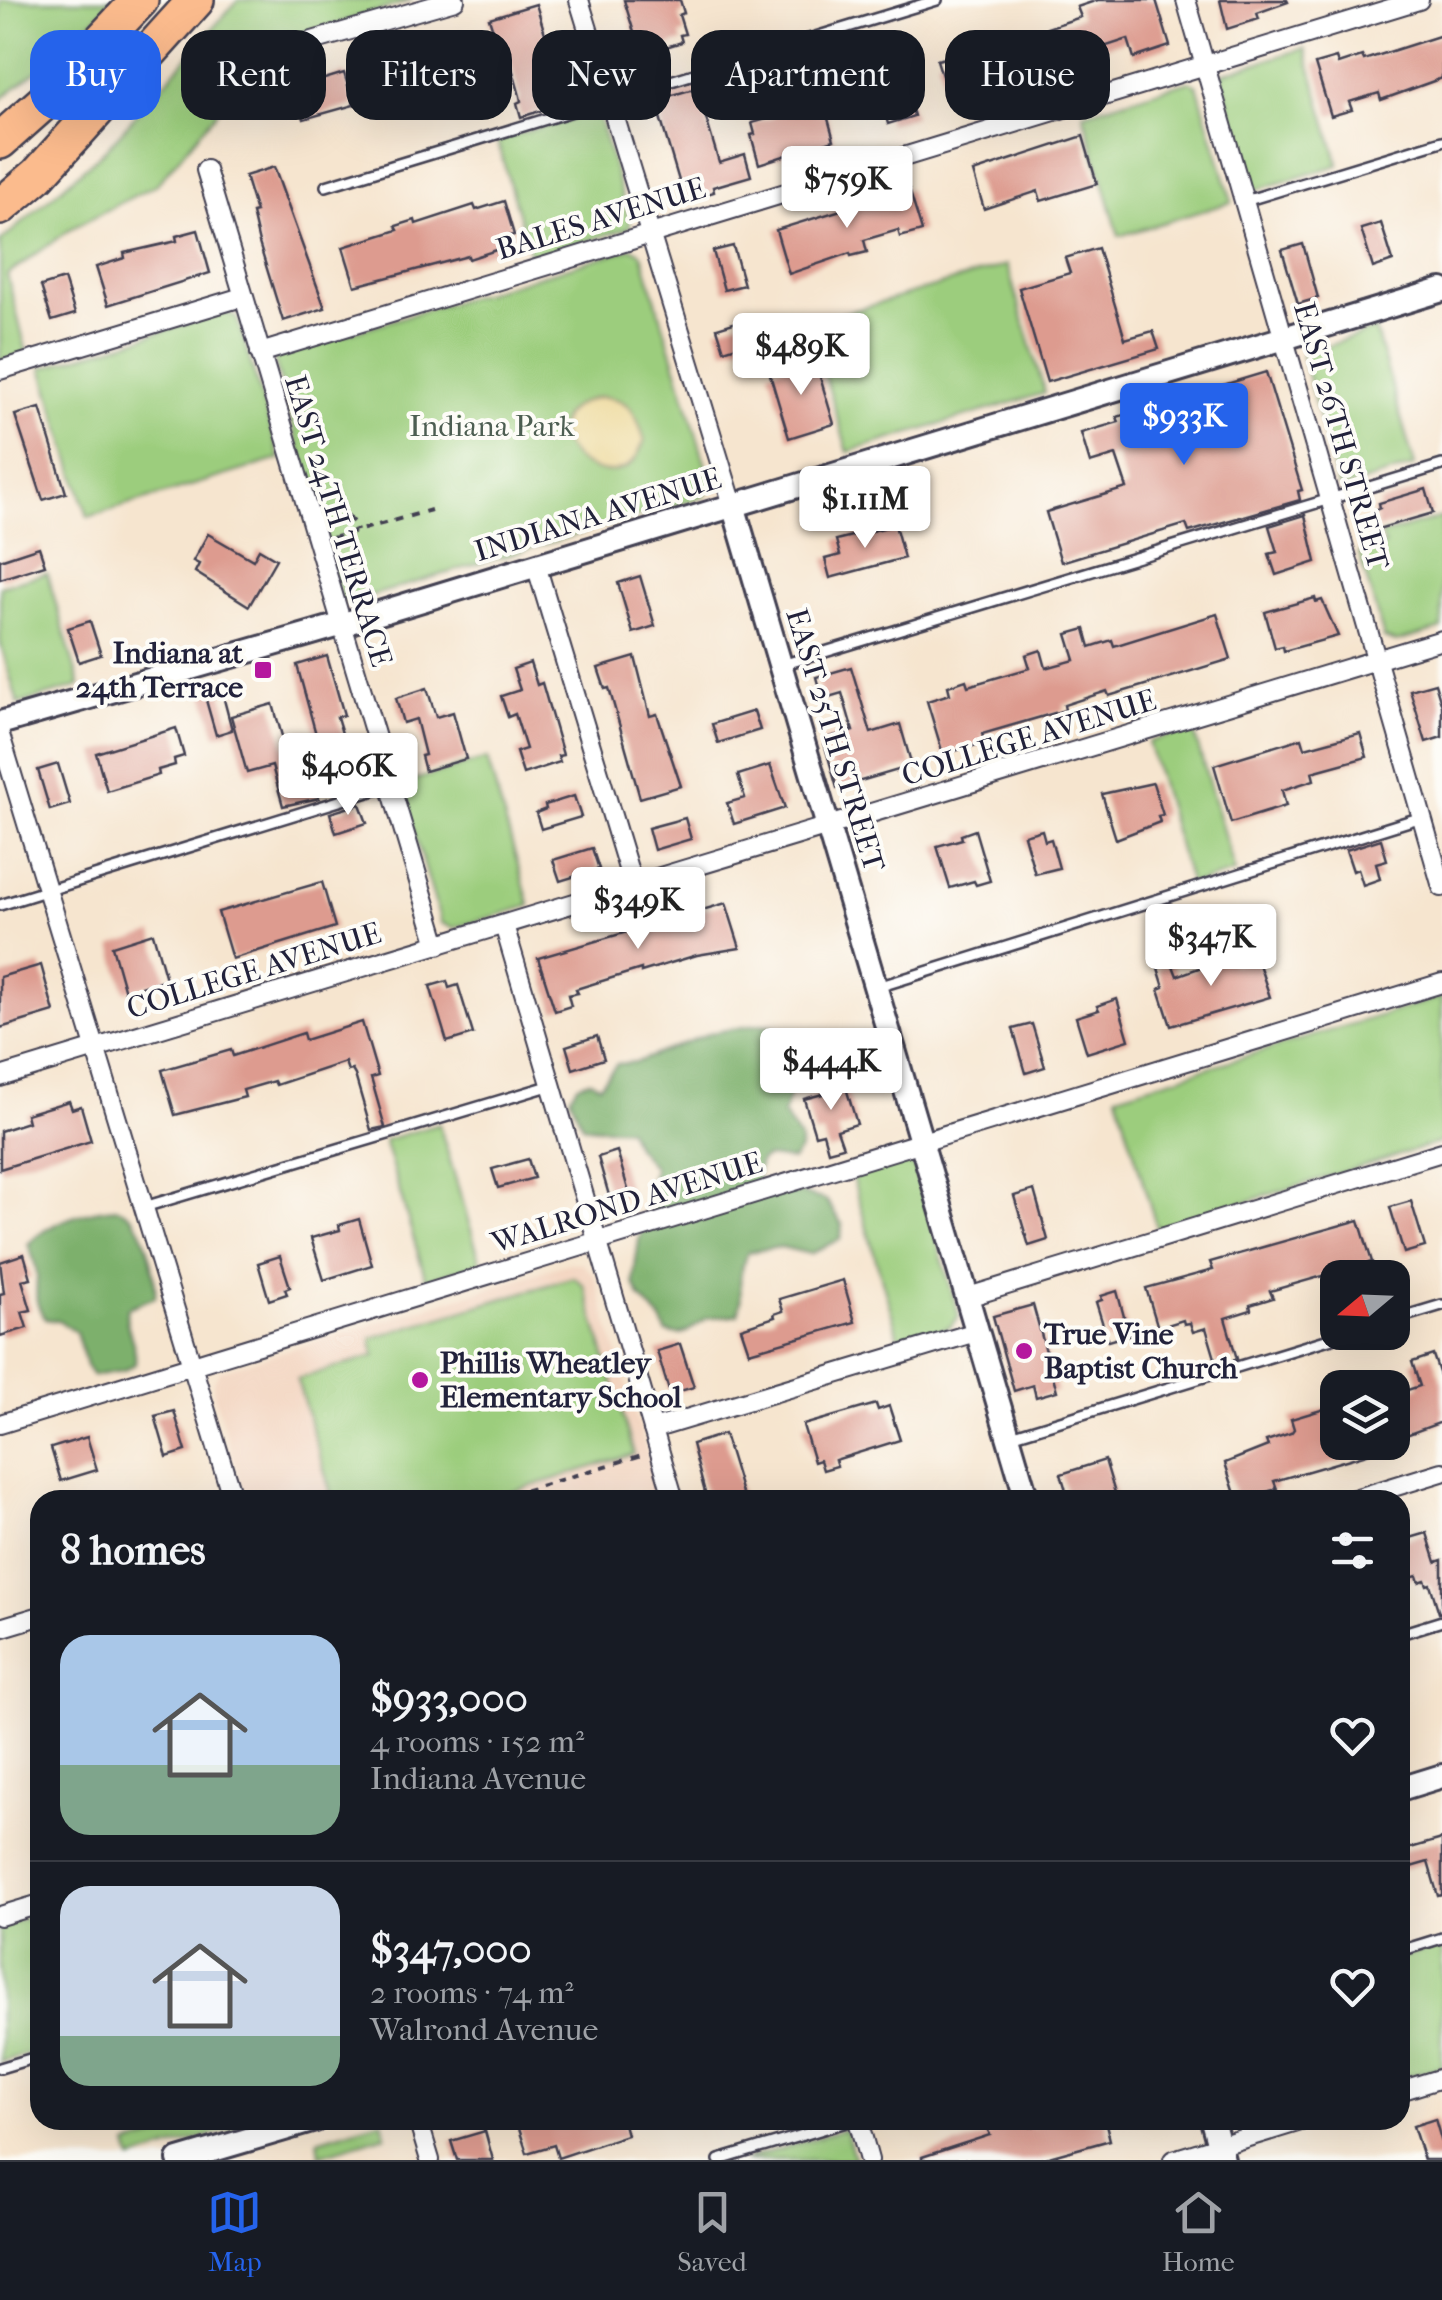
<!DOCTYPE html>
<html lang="en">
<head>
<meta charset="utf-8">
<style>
	:root { --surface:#171b24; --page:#242831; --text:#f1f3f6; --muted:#9ea1a6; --line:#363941; --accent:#2563eb }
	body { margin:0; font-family:"IM FELL French Canon",serif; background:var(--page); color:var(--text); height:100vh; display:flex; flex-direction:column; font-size:38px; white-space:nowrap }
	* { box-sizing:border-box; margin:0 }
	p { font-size:32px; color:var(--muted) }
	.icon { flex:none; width:55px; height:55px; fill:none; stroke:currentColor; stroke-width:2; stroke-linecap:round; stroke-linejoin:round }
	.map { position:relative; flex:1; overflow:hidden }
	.drawer { position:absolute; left:30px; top:1490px; width:1380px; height:640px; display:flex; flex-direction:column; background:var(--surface); border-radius:30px; box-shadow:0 10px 40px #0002 }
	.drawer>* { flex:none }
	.banner { position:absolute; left:30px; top:30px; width:1382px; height:90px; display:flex; gap:20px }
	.needle { width:65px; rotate:251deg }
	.tools { position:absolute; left:1320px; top:1260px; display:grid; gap:20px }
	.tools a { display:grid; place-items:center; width:90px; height:90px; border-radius:20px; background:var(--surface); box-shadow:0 10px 40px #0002; font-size:50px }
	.price { position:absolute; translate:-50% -85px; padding:0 22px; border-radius:10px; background:#fff; color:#222; font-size:32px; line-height:65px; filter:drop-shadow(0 2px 5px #0008) }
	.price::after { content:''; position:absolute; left:50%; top:60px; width:30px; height:22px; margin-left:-15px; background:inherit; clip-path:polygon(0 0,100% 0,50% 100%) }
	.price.current { background:var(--accent); color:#fff }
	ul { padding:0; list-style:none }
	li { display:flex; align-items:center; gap:30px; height:250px; padding:0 30px }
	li+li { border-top:2px solid var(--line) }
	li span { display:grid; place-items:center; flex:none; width:280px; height:200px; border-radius:30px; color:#555 }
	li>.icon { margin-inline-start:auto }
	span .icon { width:120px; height:120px; fill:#fffc; stroke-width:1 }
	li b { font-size:42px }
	h2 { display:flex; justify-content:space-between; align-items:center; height:120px; padding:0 30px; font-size:42px }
	.chip { padding:0 35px; border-radius:30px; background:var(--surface); box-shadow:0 10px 40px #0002; font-size:35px; line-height:90px }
	.chip.current { background:var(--accent); color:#fff }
	.tab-bar { display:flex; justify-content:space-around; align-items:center; height:140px; border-top:2px solid var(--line); background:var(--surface); font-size:28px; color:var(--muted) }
	.tab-bar a { display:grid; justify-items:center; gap:5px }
	.tab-bar .current { color:var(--accent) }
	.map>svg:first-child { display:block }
</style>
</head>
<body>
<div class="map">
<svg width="1442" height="2160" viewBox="0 0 1442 2160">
	<rect width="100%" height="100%" fill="#fdfcf7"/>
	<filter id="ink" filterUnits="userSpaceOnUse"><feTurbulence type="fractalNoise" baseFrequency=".01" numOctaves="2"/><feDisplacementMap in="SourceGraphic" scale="20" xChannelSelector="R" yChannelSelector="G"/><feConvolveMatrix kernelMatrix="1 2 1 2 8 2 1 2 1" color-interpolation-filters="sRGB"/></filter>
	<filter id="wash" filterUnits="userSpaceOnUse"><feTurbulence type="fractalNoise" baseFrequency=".0048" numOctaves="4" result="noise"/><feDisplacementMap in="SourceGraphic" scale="40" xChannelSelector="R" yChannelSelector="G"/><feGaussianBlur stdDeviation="2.25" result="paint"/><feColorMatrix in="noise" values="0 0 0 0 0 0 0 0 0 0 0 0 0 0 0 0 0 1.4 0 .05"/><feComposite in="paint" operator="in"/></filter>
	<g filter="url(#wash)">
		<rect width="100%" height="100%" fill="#f6e5cf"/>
		<path fill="#f3d4bf" d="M569,1263H581L594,1275L661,1500H246L213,1391V1382L220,1371Z"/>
		<g fill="#9ccd7d" stroke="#5f785c" stroke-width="2.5">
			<path d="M0,0H114L64,49L0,100Z"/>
			<path d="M238,0H413L293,38L283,62L250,72L157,184L72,228L7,275L27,353L0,361V242L107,148Z"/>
			<path d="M1305,48L1339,165L1253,191L1221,74Z"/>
			<path d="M1189,81L1197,85L1232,202L1119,236L1083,113Z"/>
			<path d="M597,111L630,223L629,228L531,258L497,140Z"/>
			<path d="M632,248L642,254L712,486L704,497L346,603L341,598L274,359L283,353Z"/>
			<path d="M1007,265L1045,393L848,452L809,324Z"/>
			<path d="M225,312L237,318L280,459L88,517L42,368Z"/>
			<path d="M1375,329L1415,466L1343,488L1338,486L1302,355Z"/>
			<path d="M1442,517V629L1396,642L1384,638L1359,553L1384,546L1381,535Z"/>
			<path d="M47,573L80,686L18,704L0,642V586Z"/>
			<path d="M1193,729L1235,872L1190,885L1148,742Z"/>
			<path d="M487,759L530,906L453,928L441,923L400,784Z"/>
			<path d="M1442,997V1142L1157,1229L1117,1095Z"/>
			<path d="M439,1124L481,1263L426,1280L384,1140Z"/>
			<path d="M906,1161L916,1169L959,1316L950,1327L900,1342L852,1177Z"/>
			<path d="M574,1277L584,1285L634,1454L487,1500H333L297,1379L375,1356L371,1338Z"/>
			<path d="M40,1913V2050L0,2062V1926Z"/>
			<path d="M1442,1945V2066L1400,2079V1957Z"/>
			<path d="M212,2120H260L132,2160L128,2146Z"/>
			<path d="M382,2120L386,2135L320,2155L318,2140Z"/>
			<path d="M845,2129L855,2160H743Z"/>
		</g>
		<g fill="#7db06c" stroke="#506954" stroke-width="2.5">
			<path d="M760,1024L773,1026L792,1070V1087L783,1114L800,1139V1150L792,1160L767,1157L760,1161L757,1177L764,1194L800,1193L826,1200L842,1224L841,1239L810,1254L781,1247L748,1252C733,1282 746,1290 738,1314C727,1317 712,1315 704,1320C690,1329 684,1339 666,1332L660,1318L640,1297L633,1282L639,1239L651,1210L647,1190L654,1168L635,1145L628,1129C611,1126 598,1131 582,1125L570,1096L577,1085L590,1080L600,1085L617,1064L637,1062L710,1033Z"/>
			<path d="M116,1208C145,1213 157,1274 155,1297L127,1308C123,1328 138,1343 135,1364L123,1371L93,1376L86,1366L76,1332L58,1321L46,1319C34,1304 36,1296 37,1278C38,1268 32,1255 28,1244C50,1222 85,1210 116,1208Z"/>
		</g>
		<path fill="#eeda9e" stroke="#887e6c" stroke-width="2.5" d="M600,397C631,397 636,414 645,441C641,447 638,457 633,462C593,500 512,415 600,397Z"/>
		<g id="blocks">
			<g fill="#dd9b8f">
				<path d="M624,0H680L684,13L679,15L685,34L680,35L682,42L641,55Z"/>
				<path d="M1098,0H1156L1170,46L1134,58L1128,39L1058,62L1047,28L1081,17L1077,7Z"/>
				<path d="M1220,0H1287L1288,2L1257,13L1259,19L1227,29Z"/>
				<path d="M536,4L566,103L521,117L517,103L521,101L520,96L511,64L502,38L496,40L489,18Z"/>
				<path d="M1442,35V78L1381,100L1379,93L1349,102L1352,110L1331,116L1315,64L1336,58L1338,64L1362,56L1364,60Z"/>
				<path d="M442,45L457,96L436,103L420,52Z"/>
				<path d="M990,48L1002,90L957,103L954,94L948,95L937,60Z"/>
				<path d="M901,72L914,116L888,124L875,79Z"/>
				<path d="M344,73L354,105L304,119L295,88Z"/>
				<path d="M697,88L719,162L745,154L751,176L713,187L714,192L685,201L655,100Z"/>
				<path d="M820,90L834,140L759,164L751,135L755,134L752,123L774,117L772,110L800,102L798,96Z"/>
				<path d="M1083,136L1097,184L1041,201L1038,191L984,209L973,172Z"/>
				<path d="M274,167L325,308L283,321L259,243L252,213L256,212L245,176Z"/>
				<path d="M909,189L922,231L900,237L898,230L864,240L867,252L851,256L850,253L789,274L776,230Z"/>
				<path d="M504,201L514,235L509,236L512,245L469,259L468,256L355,286L343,247L398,230L396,226L415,220L416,224L474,205L476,210Z"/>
				<path d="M1381,223L1393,261L1373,268L1361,229Z"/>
				<path d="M198,230L210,273L108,305L96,267L125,258L124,253L177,241L176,236Z"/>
				<path d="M1303,244L1318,298L1298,304L1282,250Z"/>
				<path d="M733,246L744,285L724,290L713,251Z"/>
				<path d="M1098,248L1125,339L1153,331L1159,349L1047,382L1019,288L1070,273L1065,258Z"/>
				<path d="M64,279L75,314L52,321L41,286Z"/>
				<path d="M753,317L759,339L724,350L717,328Z"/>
				<path d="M814,357L834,424L789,438L769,371Z"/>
				<path d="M1266,372L1302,490L1298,491L1300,500L1189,532L1186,524L1061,562L1046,512L1127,488L1116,455L1090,463L1081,433L1119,422L1117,417Z"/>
				<path d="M40,408L66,493L43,500L15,415Z"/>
				<path d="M1426,489L1433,513L1378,529L1373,511L1380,508L1379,503Z"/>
				<path d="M1305,515L1316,562L1276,575L1269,554L1277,552L1269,526Z"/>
				<path d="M895,525L904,558L830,578L825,559L840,555L836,540Z"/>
				<path d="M208,534L253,560L259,549L276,559L249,606L195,572L199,564L193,561Z"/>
				<path d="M39,547L45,565L0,579V560Z"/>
				<path d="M640,576L655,626L633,633L618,583Z"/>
				<path d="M1315,598L1316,602L1322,600L1338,636L1284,651L1283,646L1275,648L1265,612Z"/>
				<path d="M1217,614L1231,659L1109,696L1107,691L1064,705L1065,710L982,734L985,743L943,754L927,701L950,694L948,686L966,680L968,686L1030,668L1026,655L1041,650L1046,668L1075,660L1067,634L1085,629L1090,647L1112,640L1114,646Z"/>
				<path d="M90,621L101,655L79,662L68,628Z"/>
				<path d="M327,656L344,715L337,717L351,763L326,771L297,665Z"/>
				<path d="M635,657L650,716L657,714L681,786L640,798L609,688L605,689L598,668Z"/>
				<path d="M530,663L537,685L542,683L563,755L558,756L560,762L523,774L516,752L526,749L515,714L508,717L501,696L520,690L513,669Z"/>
				<path d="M851,667L871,733L900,724L912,766L837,788L823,739L853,731L842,693L822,699L816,677Z"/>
				<path d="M1435,683L1442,706V737L1426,742L1410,690Z"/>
				<path d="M221,688L232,730L216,735L204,693Z"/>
				<path d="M427,688L436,717L453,712L466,759L425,771L421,756L425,755L416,719L403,723L396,698Z"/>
				<path d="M273,704L294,779L312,774L319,798L283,806L272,766L247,773L231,716Z"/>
				<path d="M754,711L760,730L718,743L712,724Z"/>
				<path d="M176,728L184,756L174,759L175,765L158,770L159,775L107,791L96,753Z"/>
				<path d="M1360,733L1367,757L1312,772L1314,780L1282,790L1286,806L1231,823L1214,765L1302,738L1305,748Z"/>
				<path d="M58,764L70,804L50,810L38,770Z"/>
				<path d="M770,765L785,808L734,824L727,803L745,798L738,775Z"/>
				<path d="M1153,783L1163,815L1158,816L1160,822L1116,839L1102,794Z"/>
				<path d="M574,796L581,817L541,829L536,813L546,809L545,805Z"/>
				<path d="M360,804L367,823L336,833L330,813Z"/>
				<path d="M685,818L691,839L654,850L648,828Z"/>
				<path d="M975,830L990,881L976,885L974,881L950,888L937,846L962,839L961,835Z"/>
				<path d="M1042,830L1045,841L1051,839L1059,868L1035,874L1024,835Z"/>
				<path d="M1381,839L1387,860L1376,863L1380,879L1363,885L1358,869L1353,871L1346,850Z"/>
				<path d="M592,848L599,869L560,881L553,860Z"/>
				<path d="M322,882L335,927L232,959L218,912Z"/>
				<path d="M726,903L740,948L697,955L641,972V969L576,989L578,993L568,995L571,1006L555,1011L538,958Z"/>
				<path d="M153,933L166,979L125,992L112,946Z"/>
				<path d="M1229,957L1232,965L1257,958L1270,997L1171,1026L1159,989L1164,987L1158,968L1172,963L1177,976Z"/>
				<path d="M41,965L54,1012L0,1028V977Z"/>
				<path d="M447,981L449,988L458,985L473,1034L447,1042L430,986Z"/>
				<path d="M1117,999L1129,1040L1087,1053L1076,1017L1099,1010L1097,1006Z"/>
				<path d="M362,1022L378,1076L371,1078L385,1127L371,1130L355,1075L352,1070L348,1071L345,1062L276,1085L274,1081L243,1090L245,1097L175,1115L162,1070L231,1050L233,1056L303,1033L305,1040Z"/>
				<path d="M1032,1024L1045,1067L1026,1073L1013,1029Z"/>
				<path d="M597,1036L604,1059L573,1069L566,1046Z"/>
				<path d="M843,1078L857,1124L837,1130L843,1147L828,1151L823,1133L815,1135L804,1099L827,1093L824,1084Z"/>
				<path d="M69,1101L72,1109L81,1106L91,1141L0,1169V1131L28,1122L26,1114Z"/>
				<path d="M617,1151L629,1193L610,1199L598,1157Z"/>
				<path d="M528,1159L534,1178L498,1188L492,1169Z"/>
				<path d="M1034,1190L1048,1240L1029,1246L1014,1196Z"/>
				<path d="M1411,1201L1425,1247L1404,1253L1390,1207Z"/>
				<path d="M359,1219L372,1265L324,1280L311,1238L340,1230L339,1225Z"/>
				<path d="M1359,1220L1372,1262L1270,1291L1273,1298L1250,1305L1251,1310L1225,1318L1237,1359L1217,1365L1206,1328L1193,1332L1190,1323L1184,1324L1183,1320L1158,1328L1146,1288L1213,1270L1210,1262Z"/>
				<path d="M24,1254L31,1278L22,1280L31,1310L22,1312L27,1328L0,1336V1294L4,1293L0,1262Z"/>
				<path d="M280,1256L290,1287L285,1289L287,1294L269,1300L258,1263Z"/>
				<path d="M843,1280L855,1322L749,1352L741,1328L775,1317L774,1314L783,1311L779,1299Z"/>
				<path d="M1117,1291L1129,1335L1108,1341L1096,1302L1102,1300L1101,1296Z"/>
				<path d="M1033,1305L1057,1391L1036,1397L1033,1385L1014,1391L993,1316Z"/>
				<path d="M680,1344L694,1387L670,1394L657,1351Z"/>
				<path d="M1433,1355L1442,1381V1422L1401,1437L1392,1410V1395L1420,1386L1412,1362Z"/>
				<path d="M876,1404L878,1410L889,1406L900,1440L835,1460L837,1466L823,1470L820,1460L814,1462L803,1425Z"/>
				<path d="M1338,1405V1442H1391V1447L1274,1481L1277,1489L1254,1495L1256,1500H1237L1225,1463L1268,1446L1266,1441L1291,1433L1294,1429L1291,1419Z"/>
				<path d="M174,1411L186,1451L167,1457L155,1416Z"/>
				<path d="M724,1434L732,1460L744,1500H707L692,1444Z"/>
				<path d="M87,1437L97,1470L61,1481L51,1448Z"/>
				<path d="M1105,1460L1117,1500H1069L1061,1474Z"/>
				<path d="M1427,1533L1436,1562L1442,1560V1612L1439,1613L1430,1584L1427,1585L1425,1580L1419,1582L1417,1576L1400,1581V1541Z"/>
				<path d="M1442,1839V1895L1438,1896L1428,1862L1400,1870V1851Z"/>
				<path d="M1435,2119L1442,2143V2160H1424L1413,2126Z"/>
				<path d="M516,2120H623L627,2135L558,2158L554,2145L527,2153Z"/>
				<path d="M991,2120H1029L1031,2127L1054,2120H1105L1110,2140L1038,2160H922V2157L990,2135L987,2128L993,2126Z"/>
				<path d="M485,2131L493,2160H457L451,2141Z"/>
			</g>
		</g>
	</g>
	<g filter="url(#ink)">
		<use href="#blocks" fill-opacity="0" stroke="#423f51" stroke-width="2.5"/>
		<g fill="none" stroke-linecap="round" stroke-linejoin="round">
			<defs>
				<g id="service">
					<path d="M326,186L937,0"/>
					<path d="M1245,201L1442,141"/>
					<path d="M782,665L1442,465"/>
					<path d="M0,905L388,786"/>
					<path d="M878,987L1422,817"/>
					<path d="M144,1207L552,1085"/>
					<path d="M1392,1320L1442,1305"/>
					<path d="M1011,1436L1352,1332"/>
					<path d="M1400,1634L1442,1621"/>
					<path d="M1400,1951L1442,1938"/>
					<path d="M0,2068L40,2056"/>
					<path d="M719,2160L853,2120"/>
				</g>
				<g id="minor">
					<path d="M579,0L733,505"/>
					<path d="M1186,0L1442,887"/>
					<path d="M288,48L455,0"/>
					<path d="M206,170L438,945"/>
					<path d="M260,353L1419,0"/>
					<path d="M0,370L242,297"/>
					<path d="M536,565L633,885"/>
					<path d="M0,735L233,1500"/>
					<path d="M504,925L674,1500"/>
					<path d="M0,1077L1442,640"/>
					<path d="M968,1297L1442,1152"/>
					<path d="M0,1424L1442,983"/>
					<path d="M653,1429L976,1332"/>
					<path d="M1351,1500L1442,1472"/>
					<path d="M0,1628L40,1616"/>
					<path d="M0,1916L40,1904"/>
					<path d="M1400,2091L1442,2078"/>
					<path d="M418,2120L430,2160"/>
					<path d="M858,2120L869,2160"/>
					<path d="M1173,2160L1304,2120"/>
				</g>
				<g id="tertiary">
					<path d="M733,505L1027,1500"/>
					<path d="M0,723L340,625L1442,290"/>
					<path d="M1400,1789L1442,1776"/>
					<path d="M1212,2120L1223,2160"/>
					<path d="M179,2160L315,2120"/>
				</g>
				<g id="motorway">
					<path d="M0,141L44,102L140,0"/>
					<path d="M0,207L38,175L196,0"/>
				</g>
			</defs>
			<use href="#service" stroke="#423f51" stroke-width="14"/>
			<use href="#minor" stroke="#423f51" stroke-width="22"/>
			<use href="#tertiary" stroke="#423f51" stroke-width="28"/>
			<use href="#motorway" stroke="#423f51" stroke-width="40"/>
			<g stroke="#423f51" stroke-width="4" stroke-dasharray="8 8" stroke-linecap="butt">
				<path d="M324,497L328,496L355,524L357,531"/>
				<path d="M332,538L431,510"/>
				<path d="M494,1500L642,1455"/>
			</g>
			<use href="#service" stroke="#fff" stroke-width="9"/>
			<use href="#minor" stroke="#fff" stroke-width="18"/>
			<use href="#tertiary" stroke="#fff" stroke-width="22"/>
			<use href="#motorway" stroke="#fbbb8d" stroke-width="35"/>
		</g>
	</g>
	<g fill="#b5179e" stroke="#fdfcf7" stroke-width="4">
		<rect x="253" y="660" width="20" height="20" rx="5"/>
		<circle cx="1024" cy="1351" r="10"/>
		<circle cx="420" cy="1380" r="10"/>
	</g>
	<g text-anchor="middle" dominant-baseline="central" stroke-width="8" stroke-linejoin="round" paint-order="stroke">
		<g font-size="30" fill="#22223b" stroke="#fdfcf7">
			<text transform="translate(601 219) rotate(-17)">BALES AVENUE</text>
			<text transform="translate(1341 436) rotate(74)">EAST 26TH STREET</text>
			<text transform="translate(598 515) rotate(-17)">INDIANA AVENUE</text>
			<text transform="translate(338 521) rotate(73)">EAST 24TH TERRACE</text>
			<text transform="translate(1029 738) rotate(-17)">COLLEGE AVENUE</text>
			<text transform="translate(835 740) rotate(73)">EAST 25TH STREET</text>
			<text transform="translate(254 971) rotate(-17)">COLLEGE AVENUE</text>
			<text transform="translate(627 1203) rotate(-17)">WALROND AVENUE</text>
		</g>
		<g font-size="30" fill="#4d5e52" stroke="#fdfcf7">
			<text x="492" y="426">Indiana Park</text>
		</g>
		<g font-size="30" font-weight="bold" fill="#22223b" stroke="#fdfcf7" text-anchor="start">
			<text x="243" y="653" text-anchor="end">Indiana at<tspan x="243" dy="34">24th Terrace</tspan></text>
			<text x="1044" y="1334">True Vine<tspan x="1044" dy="34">Baptist Church</tspan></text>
			<text x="440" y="1363">Phillis Wheatley<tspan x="440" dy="34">Elementary School</tspan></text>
		</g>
	</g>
</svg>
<div class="tools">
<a><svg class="needle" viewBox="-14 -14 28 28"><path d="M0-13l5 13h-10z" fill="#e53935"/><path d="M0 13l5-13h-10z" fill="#9ea1a6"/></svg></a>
<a><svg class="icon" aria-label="layers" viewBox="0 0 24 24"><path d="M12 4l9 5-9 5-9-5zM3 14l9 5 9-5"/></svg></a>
</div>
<b class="price" style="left:847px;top:231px">$759K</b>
<b class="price" style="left:801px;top:398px">$489K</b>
<b class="price current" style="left:1184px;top:468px">$933K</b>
<b class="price" style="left:865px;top:551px">$1.11M</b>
<b class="price" style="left:348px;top:818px">$406K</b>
<b class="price" style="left:638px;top:952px">$349K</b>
<b class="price" style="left:1211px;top:989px">$347K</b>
<b class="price" style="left:831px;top:1113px">$444K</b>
<div class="banner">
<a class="chip current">Buy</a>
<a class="chip">Rent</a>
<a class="chip">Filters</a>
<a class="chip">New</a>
<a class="chip">Apartment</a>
<a class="chip">House</a>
</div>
<section class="drawer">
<h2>8 homes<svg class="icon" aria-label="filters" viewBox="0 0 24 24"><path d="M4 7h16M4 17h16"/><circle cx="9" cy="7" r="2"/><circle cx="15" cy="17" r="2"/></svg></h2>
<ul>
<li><span style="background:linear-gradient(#a9c7e8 65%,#7fa58c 0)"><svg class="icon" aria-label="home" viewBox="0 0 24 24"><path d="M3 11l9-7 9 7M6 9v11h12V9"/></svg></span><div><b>$933,000</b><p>4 rooms · 152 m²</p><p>Indiana Avenue</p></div><svg class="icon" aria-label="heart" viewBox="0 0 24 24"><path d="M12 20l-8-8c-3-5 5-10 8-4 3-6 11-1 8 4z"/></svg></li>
<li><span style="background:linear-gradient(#c9d6e8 75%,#7fa58c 0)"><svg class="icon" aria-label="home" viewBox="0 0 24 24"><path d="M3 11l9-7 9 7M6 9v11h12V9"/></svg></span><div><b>$347,000</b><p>2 rooms · 74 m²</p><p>Walrond Avenue</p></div><svg class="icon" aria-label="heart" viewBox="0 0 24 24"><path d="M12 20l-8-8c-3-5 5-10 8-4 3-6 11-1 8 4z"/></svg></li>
</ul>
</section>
</div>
<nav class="tab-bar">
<a class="current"><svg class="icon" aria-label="map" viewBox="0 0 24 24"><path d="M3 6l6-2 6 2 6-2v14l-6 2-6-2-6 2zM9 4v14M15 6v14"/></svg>Map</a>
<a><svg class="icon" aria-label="saved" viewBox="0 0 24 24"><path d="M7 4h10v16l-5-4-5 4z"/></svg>Saved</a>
<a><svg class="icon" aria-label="home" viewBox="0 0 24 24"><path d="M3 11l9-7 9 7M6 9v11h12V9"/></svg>Home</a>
</nav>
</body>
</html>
